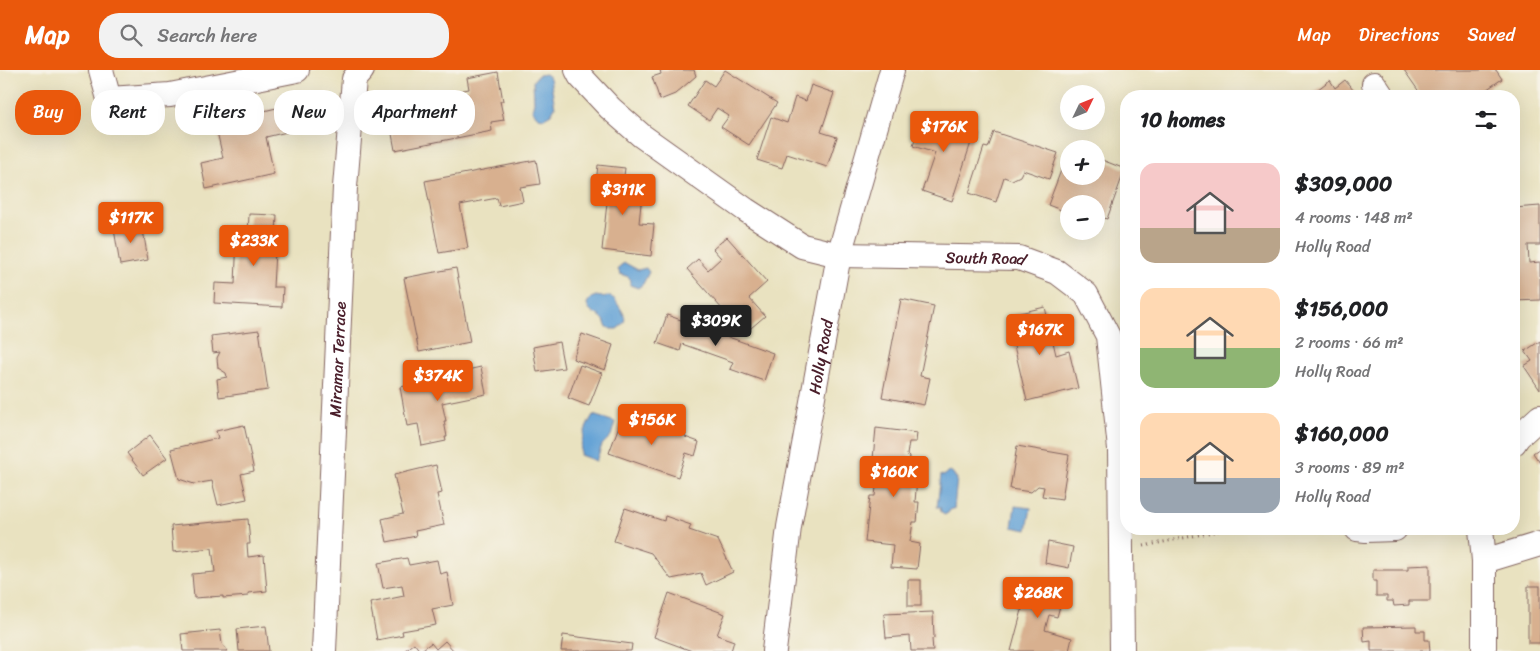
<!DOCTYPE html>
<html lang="en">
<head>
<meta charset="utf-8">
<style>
	:root { --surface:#fff; --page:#f2f2f2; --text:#202124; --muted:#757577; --accent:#ea580c }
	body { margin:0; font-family:Sriracha,sans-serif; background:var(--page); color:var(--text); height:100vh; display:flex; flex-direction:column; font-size:19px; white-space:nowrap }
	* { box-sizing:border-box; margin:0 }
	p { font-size:16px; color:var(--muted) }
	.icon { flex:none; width:28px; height:28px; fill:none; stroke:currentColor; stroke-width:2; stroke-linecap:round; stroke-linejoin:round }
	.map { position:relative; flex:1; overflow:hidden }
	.sheet { position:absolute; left:1120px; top:20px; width:400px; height:445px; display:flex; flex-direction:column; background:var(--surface); border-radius:20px; box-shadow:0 5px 20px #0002 }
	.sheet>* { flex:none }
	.top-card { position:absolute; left:15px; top:20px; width:475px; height:45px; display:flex; gap:10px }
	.needle { width:32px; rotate:47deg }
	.controls { position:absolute; left:1060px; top:15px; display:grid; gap:10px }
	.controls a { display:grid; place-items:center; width:45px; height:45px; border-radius:50%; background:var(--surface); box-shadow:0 5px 20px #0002; font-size:25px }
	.price { position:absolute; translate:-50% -42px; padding:0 11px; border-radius:5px; background:var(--accent); color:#fff; font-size:16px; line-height:32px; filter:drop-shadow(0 1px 2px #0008) }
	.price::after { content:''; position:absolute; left:50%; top:30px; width:15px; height:11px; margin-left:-8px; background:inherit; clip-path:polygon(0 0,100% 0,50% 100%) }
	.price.current { background:#222; color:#fff }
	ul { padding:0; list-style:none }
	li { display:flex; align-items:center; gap:15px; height:125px; padding:0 20px }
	li span { display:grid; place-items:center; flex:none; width:140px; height:100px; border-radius:15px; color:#555 }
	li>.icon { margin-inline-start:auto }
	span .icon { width:60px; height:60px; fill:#fffc; stroke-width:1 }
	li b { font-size:21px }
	h2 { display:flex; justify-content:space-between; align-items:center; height:60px; padding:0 20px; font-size:21px }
	.pill { padding:0 18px; border-radius:20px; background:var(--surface); box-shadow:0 5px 20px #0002; font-size:18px; line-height:45px }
	.pill.current { background:var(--accent); color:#fff }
	header { display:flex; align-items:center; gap:30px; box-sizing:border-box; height:70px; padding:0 25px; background:var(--accent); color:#fff }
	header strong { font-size:24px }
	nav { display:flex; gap:28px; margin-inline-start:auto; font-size:18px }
	.search { width:350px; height:45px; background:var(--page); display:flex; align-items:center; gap:12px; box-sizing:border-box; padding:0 18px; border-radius:20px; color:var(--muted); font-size:19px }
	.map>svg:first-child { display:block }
</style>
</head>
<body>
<header>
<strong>Map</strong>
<div class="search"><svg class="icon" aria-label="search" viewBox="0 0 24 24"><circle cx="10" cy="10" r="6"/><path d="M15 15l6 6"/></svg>Search here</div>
<nav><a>Map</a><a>Directions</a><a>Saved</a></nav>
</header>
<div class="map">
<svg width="1540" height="581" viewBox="0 0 1540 581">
	<rect width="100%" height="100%" fill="#f7f3e8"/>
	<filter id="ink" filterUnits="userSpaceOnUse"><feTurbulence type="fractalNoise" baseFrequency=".02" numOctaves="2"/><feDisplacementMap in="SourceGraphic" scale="10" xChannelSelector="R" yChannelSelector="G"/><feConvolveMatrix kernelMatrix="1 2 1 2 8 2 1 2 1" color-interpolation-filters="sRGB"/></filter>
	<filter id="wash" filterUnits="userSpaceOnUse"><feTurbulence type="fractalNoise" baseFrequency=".0096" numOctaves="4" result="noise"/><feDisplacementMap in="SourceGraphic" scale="20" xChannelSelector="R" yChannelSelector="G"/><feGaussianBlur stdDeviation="1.12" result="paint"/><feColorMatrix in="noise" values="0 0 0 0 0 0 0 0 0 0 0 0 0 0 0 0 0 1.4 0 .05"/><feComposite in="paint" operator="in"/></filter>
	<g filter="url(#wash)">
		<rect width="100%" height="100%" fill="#e9e2c0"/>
		<g fill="#65a3d6" stroke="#586180">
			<path d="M545,4L550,8L555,37L551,44L544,48L538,47L532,40L534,32L533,11L538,5Z"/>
			<path d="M625,193L638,200L646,198L649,202L643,214L638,218L630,215V210L629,207L620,204L618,199L621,195Z"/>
			<path d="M596,226C601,228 606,225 611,227C616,229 616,232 619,236C626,247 628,251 617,259H611L606,256C603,240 588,248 587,233L591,228Z"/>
			<path d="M593,345L615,352L611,366L602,375L596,391L580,385C581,370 585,358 593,345Z"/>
			<path d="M950,401L953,403L955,407L957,408L954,439H951L948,443L944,445L941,442L940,437H937L941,405L944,406L947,402Z"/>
			<path d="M1015,436L1031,438L1027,460L1012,457Z"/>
		</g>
		<g id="blocks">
			<g fill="#d8b08f">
				<path d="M660,0H694L696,6L675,24L660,30L652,7L661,4Z"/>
				<path d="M725,0L777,33L749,75L721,57L729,46L717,38L709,50L688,36L705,10L714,16Z"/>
				<path d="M1404,0H1496L1502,9L1477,26H1453L1448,20L1439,26H1422Z"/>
				<path d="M498,2L503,31H500L504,50L491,52L492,61L395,80L389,48L418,42L416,29L469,19L467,8Z"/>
				<path d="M1330,10L1335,18L1345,10L1358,26H1315L1313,23Z"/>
				<path d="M811,15L834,23L821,62L837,67L827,97L787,84L782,98L757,90L771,47L787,53L795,27L806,31Z"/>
				<path d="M285,36L291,61L266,67L274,104L206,119L201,93L223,88L216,57L231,54L230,49Z"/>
				<path d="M924,43L948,51L949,48L976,57L952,131L922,121L935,83L913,76Z"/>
				<path d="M994,62L1058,83L1049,109L1023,100L1020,106L1012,110L1004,107L996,132L969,123L984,77L988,78Z"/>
				<path d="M1069,79V106H1096L1097,88L1125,99L1107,149L1096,145V134H1083L1078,132V134H1069V143L1048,135Z"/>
				<path d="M536,90L540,114L520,117L523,131L499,136L497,128L460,135L468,178L439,183L425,111Z"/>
				<path d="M598,95L625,98L622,122L642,124L639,153L654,154L651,186L602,180L608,123L595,122Z"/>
				<path d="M1540,136V175H1528L1529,193L1540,192V230L1514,231V138Z"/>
				<path d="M249,144L277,145L273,217H283L282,237L214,233L215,213L235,214L237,165L248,166Z"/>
				<path d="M142,154L148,190L120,195L114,159Z"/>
				<path d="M727,167L767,212L749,228L765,246L744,264L687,199L698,189L708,200L721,188L713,179Z"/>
				<path d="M456,198L470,272L419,282L404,208Z"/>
				<path d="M901,229L934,236L920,306L930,308L924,335L882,327Z"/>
				<path d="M1045,237L1056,285L1069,281L1078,318L1027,331L1007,246Z"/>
				<path d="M667,245L773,283L764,311L730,299L733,292L682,274L680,281L657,273Z"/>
				<path d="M259,260L268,320L219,327L217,309L227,307L226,303L218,298L217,288L220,282L213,283L211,266Z"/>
				<path d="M582,264L613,275L605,300L573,289Z"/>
				<path d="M1540,271V320L1524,296L1532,291L1525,281Z"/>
				<path d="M559,272L564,298L537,302L533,277Z"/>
				<path d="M580,295L602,303L589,336L568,328Z"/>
				<path d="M481,297L486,324L442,333L446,351H444L447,367H445L446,371L422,376L418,354L407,356L400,317L416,314V311L434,307V311L454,307L453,303Z"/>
				<path d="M623,345L668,361L669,358L686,364L685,367L699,372L695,386L686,383L678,407L609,383Z"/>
				<path d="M244,355L254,401L241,404L247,429L218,435L212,411L194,414L179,409L171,379L218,368L216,361Z"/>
				<path d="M876,358L917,363L916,372H909L907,385L910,386L907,407L917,408L915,432H919L917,452H913L910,472L920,474L917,499L891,497L893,475L865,472L870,426H875L878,400L872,399Z"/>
				<path d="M150,365L167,388L143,405L127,383Z"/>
				<path d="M1017,376L1069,385L1062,429L1042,426L1044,417L1038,416L1031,422L1010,419Z"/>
				<path d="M1540,378V393L1533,383Z"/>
				<path d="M436,395L442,423L437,424L444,455L415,461L416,466L387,472L382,449L403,444L394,405Z"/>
				<path d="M625,438L664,451L665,446L691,455L689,460L718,470L733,502L706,515L701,503L671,509L651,483L614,471Z"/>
				<path d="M248,449L250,474H247L248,487L264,485L267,521L248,523V526L223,528V526L194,528L192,504L215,502L212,478L173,482L171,456Z"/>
				<path d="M1048,472L1073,477L1069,498L1045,493Z"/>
				<path d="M407,488L409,495L437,490L440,504L447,502L453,535L432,539L436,555L402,561L403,565L377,570L370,533L404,526L402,515L383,518L378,493Z"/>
				<path d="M1430,495V531H1409V535L1394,536L1393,531H1387V526H1376V511H1373V500H1408V496Z"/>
				<rect x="908" y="510" width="13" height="26"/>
				<path d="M1022,510L1064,521L1057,547L1049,545L1045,560L1072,568L1069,581H1011L1022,540L1014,538Z"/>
				<rect x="1528" y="516" width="12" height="57"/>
				<path d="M669,523L725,544L717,565L734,571L731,581H692L654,567Z"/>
				<path d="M933,542L934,568L932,569L933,581H911L910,566L886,568L884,544Z"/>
				<path d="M266,556L269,581H239L237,559Z"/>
				<path d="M1416,556V561H1425V570H1429L1430,581H1371V571L1364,572L1363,557Z"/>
				<path d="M220,560L222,574L228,581H183L181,564Z"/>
				<path d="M563,565L632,574L631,581H561Z"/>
				<path d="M445,571L454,581H420L431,573L436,579Z"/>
				<path d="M414,573L420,581H404Z"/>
			</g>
		</g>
	</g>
	<g filter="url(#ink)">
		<use href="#blocks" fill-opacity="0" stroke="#82635f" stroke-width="1"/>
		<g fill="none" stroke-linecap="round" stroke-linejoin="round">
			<defs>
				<g id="minor">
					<path d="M101,0L109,29L170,25L297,0"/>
					<path id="s1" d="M577,0L580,6L610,38L642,66L746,140L802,176L839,185L1019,188L1057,202L1086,224L1108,266L1120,379L1122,581"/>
					<path d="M1374,14L1382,26"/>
					<path d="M1514,373L1518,367L1540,347"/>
					<path d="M1357,459L1366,460L1395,459"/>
					<path d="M1481,459L1484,491V581"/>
					<path d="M1484,491L1540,474"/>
					<path id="s2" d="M324,581L345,117L354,9L362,0"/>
					<path id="s3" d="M774,581L789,457L839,185L892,0"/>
				</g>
			</defs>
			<use href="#minor" stroke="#82635f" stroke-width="26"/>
			<path stroke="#82635f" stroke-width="3" stroke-dasharray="1 4" stroke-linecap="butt" d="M1144,476L1227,459"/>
			<use href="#minor" stroke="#fff" stroke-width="24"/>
		</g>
	</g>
	<g text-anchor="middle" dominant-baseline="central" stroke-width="5" stroke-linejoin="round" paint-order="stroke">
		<g font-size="16" fill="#4a1f2b" stroke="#f7f3e8">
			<text stroke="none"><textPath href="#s1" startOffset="472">South Road</textPath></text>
			<text stroke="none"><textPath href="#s3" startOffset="298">Holly Road</textPath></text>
			<text stroke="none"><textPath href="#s2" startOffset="292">Miramar Terrace</textPath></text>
		</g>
	</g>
</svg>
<div class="controls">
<a><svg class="needle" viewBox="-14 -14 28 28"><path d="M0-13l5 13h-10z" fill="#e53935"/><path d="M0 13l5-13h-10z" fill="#757577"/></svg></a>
<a>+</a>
<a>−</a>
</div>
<b class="price" style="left:944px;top:83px">$176K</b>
<b class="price" style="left:623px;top:146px">$311K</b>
<b class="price" style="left:131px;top:174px">$117K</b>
<b class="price" style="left:254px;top:197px">$233K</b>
<b class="price current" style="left:716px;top:277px">$309K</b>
<b class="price" style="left:1040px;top:286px">$167K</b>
<b class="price" style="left:438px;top:332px">$374K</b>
<b class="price" style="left:652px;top:376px">$156K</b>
<b class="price" style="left:894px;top:428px">$160K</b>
<b class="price" style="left:1038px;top:549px">$268K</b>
<div class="top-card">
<a class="pill current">Buy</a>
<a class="pill">Rent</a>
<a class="pill">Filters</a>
<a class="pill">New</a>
<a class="pill">Apartment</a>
</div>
<section class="sheet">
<h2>10 homes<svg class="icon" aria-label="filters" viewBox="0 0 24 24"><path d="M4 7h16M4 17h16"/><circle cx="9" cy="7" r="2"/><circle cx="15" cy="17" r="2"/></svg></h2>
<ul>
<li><span style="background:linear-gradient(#f6c9c9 65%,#b9a48a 0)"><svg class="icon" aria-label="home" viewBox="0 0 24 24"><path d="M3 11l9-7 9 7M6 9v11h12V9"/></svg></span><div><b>$309,000</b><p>4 rooms · 148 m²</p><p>Holly Road</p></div></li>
<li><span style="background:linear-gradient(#ffd9b3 60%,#8fb573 0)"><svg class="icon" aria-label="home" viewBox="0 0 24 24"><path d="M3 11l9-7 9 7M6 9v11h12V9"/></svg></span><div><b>$156,000</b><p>2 rooms · 66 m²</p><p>Holly Road</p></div></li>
<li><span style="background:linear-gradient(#ffd9b3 65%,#9aa5b1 0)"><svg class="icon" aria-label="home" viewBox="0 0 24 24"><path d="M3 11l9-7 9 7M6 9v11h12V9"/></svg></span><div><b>$160,000</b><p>3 rooms · 89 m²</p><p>Holly Road</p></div></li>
</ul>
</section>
</div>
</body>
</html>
